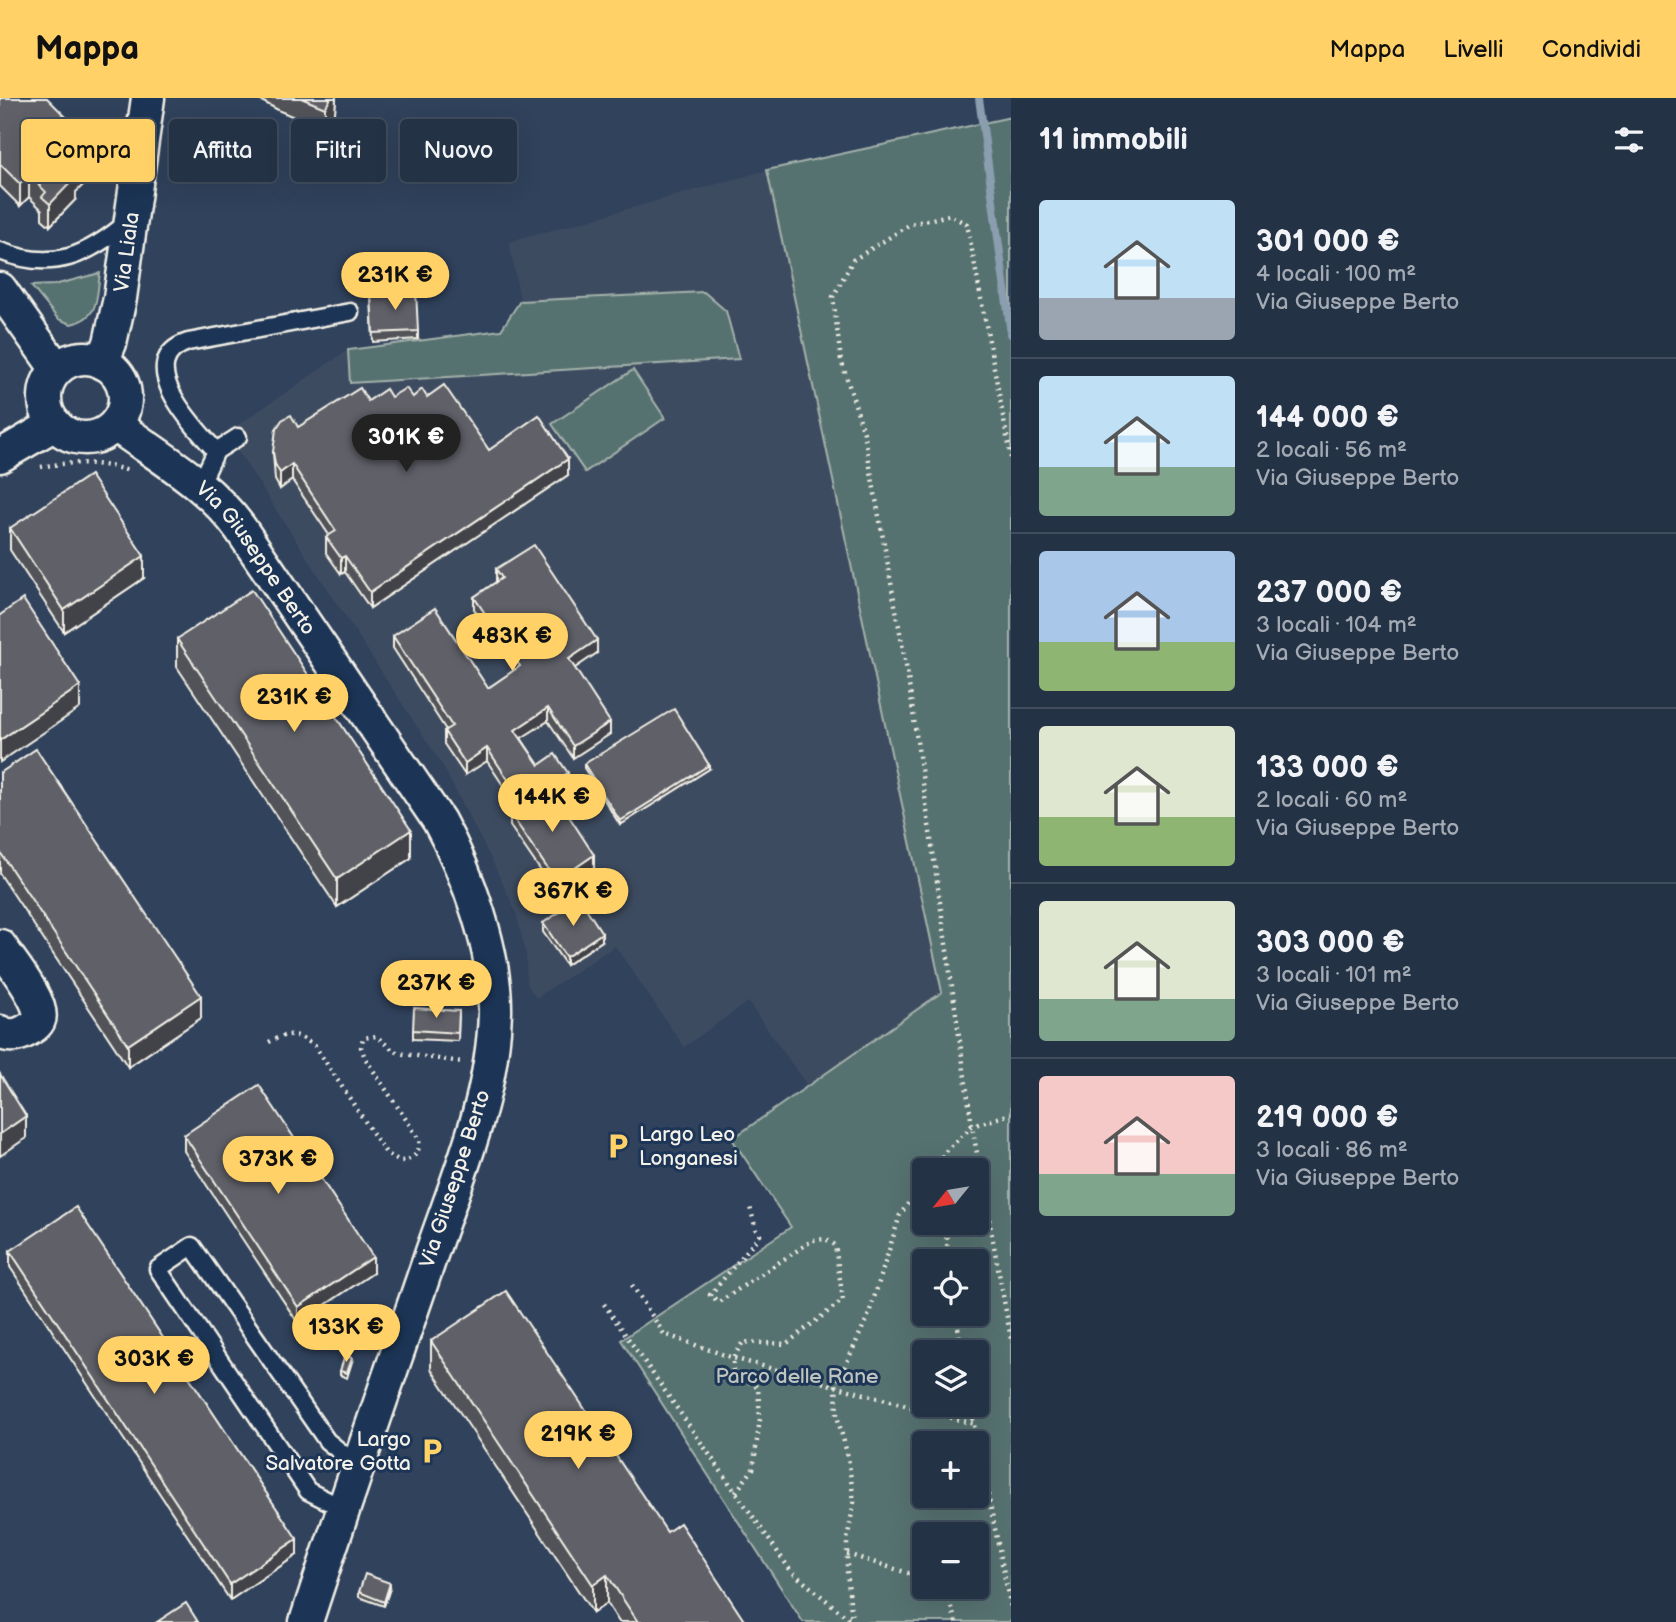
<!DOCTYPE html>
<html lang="it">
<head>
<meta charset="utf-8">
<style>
	:root { --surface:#243245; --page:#303e50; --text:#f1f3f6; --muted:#a3aab3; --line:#414d5e; --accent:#ffd166 }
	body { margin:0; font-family:"Balsamiq Sans",sans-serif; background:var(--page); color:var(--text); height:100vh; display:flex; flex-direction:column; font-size:26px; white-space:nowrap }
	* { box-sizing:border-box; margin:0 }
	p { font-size:23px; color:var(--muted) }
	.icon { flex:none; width:38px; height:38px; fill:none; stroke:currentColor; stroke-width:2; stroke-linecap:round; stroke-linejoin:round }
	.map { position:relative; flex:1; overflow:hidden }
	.sheet { display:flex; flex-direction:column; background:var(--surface); width:665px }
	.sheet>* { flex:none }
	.hud { position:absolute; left:21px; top:21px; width:665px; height:63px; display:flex; gap:14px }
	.needle { width:46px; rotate:240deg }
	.tools { position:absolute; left:912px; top:1060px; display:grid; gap:14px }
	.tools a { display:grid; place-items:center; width:77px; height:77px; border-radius:7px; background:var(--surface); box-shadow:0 7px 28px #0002,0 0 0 2px var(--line); font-size:35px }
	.price { position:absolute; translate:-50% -60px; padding:0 16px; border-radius:24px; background:var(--accent); color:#111; font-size:23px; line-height:46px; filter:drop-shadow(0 2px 4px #0008) }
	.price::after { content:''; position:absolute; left:50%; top:42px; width:21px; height:16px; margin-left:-10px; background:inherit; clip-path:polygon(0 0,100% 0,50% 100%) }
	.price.current { background:#222; color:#fff }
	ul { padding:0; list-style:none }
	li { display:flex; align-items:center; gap:21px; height:175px; padding:0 28px }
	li+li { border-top:2px solid var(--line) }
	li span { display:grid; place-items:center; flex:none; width:196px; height:140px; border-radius:7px; color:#555 }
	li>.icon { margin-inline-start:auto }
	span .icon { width:84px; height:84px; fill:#fffc; stroke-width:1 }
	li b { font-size:30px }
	h2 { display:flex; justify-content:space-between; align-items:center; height:84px; padding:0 28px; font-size:30px }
	.pill { padding:0 24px; border-radius:7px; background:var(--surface); box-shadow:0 7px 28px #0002,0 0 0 2px var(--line); font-size:24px; line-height:63px }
	.pill.current { background:var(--accent); color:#111 }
	header { display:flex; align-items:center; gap:42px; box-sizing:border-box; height:98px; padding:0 35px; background:var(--accent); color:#111 }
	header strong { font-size:33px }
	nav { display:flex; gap:38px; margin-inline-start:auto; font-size:24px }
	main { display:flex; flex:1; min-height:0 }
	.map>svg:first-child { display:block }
</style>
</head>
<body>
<header>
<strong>Mappa</strong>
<nav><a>Mappa</a><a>Livelli</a><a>Condividi</a></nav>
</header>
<main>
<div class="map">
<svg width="1011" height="1524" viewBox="0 0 1011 1524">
	<rect width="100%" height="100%" fill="#30425c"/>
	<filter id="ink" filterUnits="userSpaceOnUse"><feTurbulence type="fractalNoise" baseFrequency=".0143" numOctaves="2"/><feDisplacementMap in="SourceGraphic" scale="14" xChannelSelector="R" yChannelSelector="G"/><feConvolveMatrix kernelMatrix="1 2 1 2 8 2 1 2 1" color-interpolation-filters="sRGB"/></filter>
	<g filter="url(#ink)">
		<path fill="#3e4b60" d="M767,72L942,894L808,989L748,904L684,949L615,848L536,900L527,886L526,857L516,815L493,765L442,667L226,335L348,252L501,232L520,203L509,144Z"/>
		<g fill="#567270" stroke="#a5b2ac" stroke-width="2" fill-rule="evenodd">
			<path d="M1011,19V1524H803L621,1242L791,1129L732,1041L942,894L767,72ZM924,1073H976V1125H924ZM924,1164H976V1216H924ZM924,1255H976V1307H924ZM924,1346H976V1398H924ZM924,1437H976V1489H924Z"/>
			<path d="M100,175C96,201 100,219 71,226L58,221L31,188L54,187Z"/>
			<path d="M704,194L726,213L739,261L350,285L348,252L501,232L520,203Z"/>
			<path d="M633,272L665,320L585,374L552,326Z"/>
		</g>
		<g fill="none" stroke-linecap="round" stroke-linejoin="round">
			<path stroke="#8a9eb0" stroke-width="8" d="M979,0L1011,236"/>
			<defs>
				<g id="lane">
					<path d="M0,153C53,174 88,158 130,122"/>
					<path d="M216,353C194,329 131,263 188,244L350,214"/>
					<path d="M200,387L216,353L238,339"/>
					<path d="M342,1410L308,1393L158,1171L192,1148L327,1343L357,1367"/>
				</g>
				<g id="street">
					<path d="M0,191L56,270"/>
					<circle cx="85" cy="300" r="40"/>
					<path id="s1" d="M102,265L110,245L120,200L148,0"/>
					<path id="s2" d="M117,328C161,360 208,386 240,430L439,723C468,776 496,853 495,914C493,998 459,1076 432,1154C390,1277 346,1400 306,1524"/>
					<path d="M0,358L55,326"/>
					<path d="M0,848C9,862 46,907 39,922C37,927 31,930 26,933C17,938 9,939 0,934"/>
				</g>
			</defs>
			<use href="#lane" stroke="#f4f1e8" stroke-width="21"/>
			<use href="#street" stroke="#f4f1e8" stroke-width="37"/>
			<g stroke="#f4f1e8" stroke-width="4.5" stroke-dasharray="2 5" stroke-linecap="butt">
				<path d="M1011,360L967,126L949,117L911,126L853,162L833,199L841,262L864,335L907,573L972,1028L1011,1241"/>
				<path d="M41,369C70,363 101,364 129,373"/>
				<path d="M269,944C291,933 296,935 315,948L386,1055L400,1063C413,1063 421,1054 419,1041L365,960L361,949L363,940L376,938L394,953L404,956L461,964"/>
				<path d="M931,1073L942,1058"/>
				<path d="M941,1073L942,1057L972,1028L1011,1016"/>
				<path d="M945,1125L949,1164"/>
				<path d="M632,1187L664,1236L733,1260L974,1326"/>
				<path d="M604,1206L791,1473L850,1522"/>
				<path d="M956,1216L962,1255"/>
				<path d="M970,1307L1011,1510"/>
				<path d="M736,1394L753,1371L760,1321L758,1290L733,1272V1260L743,1244L786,1246L843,1202L835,1147L826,1141L813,1142L719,1204L710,1197L760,1137L756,1132L750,1109"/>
				<path d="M847,1456L924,1480"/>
				<path d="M944,1489L956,1524"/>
				<path d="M852,1524L847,1473V1442L854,1404L848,1359L837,1318L836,1288L869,1216L900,1117L924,1083"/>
			</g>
			<use href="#lane" stroke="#1d3557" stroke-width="16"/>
			<use href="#street" stroke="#1d3557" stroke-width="32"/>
		</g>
		<g fill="#515359" stroke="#f4f1e8" stroke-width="2">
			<path d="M0,0L101,54V76L96,81L93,77L76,94V101L50,128L42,121V112L29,99L20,108L0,88Z"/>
			<path d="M256,0H336L335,14L325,32L280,13Z"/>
			<path d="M371,195L418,233V241L373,244Z"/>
			<path d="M391,299H427L489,352L568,377L370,510L345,474L341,476L326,455V439L329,437L292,382L280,391L275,382L273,354L298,329L368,303Z"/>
			<path d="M10,430L144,480L64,534L10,452Z"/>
			<path d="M496,471L597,555L574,570L610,636L573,660L548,623L521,640L539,667L568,687L554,696L594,770L556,795L510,728V715L518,710L487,663L465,677L444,646V633L446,632L393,550V538L488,590L515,572L474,511V499L496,484Z"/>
			<path d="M177,541L411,760L337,809L177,569Z"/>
			<path d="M584,666L709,671L620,727L584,670Z"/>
			<path d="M0,675L201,920L128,969L0,776Z"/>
			<path d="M543,825L602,843L566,867L543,834Z"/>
			<path d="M459,913L458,943L413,941V932Z"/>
			<path d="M184,1037L373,1175L298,1225L184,1053Z"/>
			<path d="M10,1153L297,1457L230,1502L10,1169Z"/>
			<path d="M431,1243L667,1434L745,1524H619L607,1505L593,1515L431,1271Z"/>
			<path d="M352,1264L347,1280L340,1277V1273Z"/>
			<path d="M390,1490L384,1508L359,1499V1494Z"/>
		</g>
		<g fill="#424349" stroke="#f4f1e8" stroke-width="2">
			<path d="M329,0H336L335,14L325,32V10Z"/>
			<path d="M101,54V76L96,81V59Z"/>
			<path d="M93,55V77L76,94V101L50,128V106L73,76Z"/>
			<path d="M29,77V99L20,108V86Z"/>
			<path d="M568,361V377L370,510V494Z"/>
			<path d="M292,366V382L280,391V375Z"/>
			<path d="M144,458V480L64,534V512Z"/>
			<path d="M345,458V474L341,476V460Z"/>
			<path d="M597,542V555L569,574V561Z"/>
			<path d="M80,588V610L0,664V642Z"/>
			<path d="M548,610V623L515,644V632Z"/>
			<path d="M610,624V636L573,660V648Z"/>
			<path d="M487,650V663L465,677V665Z"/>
			<path d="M709,667V671L620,727V723Z"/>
			<path d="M568,675V687L523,717V704Z"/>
			<path d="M411,732V760L337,809V781Z"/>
			<path d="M594,757V770L556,795V783Z"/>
			<path d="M602,835V843L566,867V859Z"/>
			<path d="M201,898V920L128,969V947Z"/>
			<path d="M26,1018V1040L0,1058V1036Z"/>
			<path d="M373,1159V1175L298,1225V1209Z"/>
			<path d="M297,1441V1457L230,1502V1486Z"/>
			<path d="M607,1477V1505L593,1515V1487Z"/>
			<path d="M390,1485V1490L384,1508V1504Z"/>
		</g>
		<g fill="#5e6068" stroke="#f4f1e8" stroke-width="2">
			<path d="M0,0H47L101,54L96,59L93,55L73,76L76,79L50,106L42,99L46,94L29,77L20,86L0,66Z"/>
			<path d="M301,0H331L325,10Z"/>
			<path d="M416,192L418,233L373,235L371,195Z"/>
			<path d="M444,287L489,352L539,317L568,361L370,494L345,458L341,460L326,439L336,433L292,366L280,375L275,366L273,354L276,331L282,322L291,317L298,329L360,290L368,303L386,291L391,299L406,290L413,299L422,291L427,299Z"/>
			<path d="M90,377L144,458L64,512L10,430Z"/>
			<path d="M534,447L597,542L569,561L610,624L573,648L548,610L515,632L539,667L555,656L568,675L523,704L487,650L465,665L444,633L452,628L393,538L435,510L488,590L520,568L474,499L502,480L496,471Z"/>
			<path d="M252,492L411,732L337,781L177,541Z"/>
			<path d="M23,501L80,588L0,642V517Z"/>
			<path d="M674,611L709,667L620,723L584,666Z"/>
			<path d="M36,651L201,898L128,947L0,754V675Z"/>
			<path d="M550,689L594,757L556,783L510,715Z"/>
			<path d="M580,801L602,835L566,859L543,825Z"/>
			<path d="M414,910L459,913L458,935L413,932Z"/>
			<path d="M0,976L26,1018L0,1036Z"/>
			<path d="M259,987L373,1159L298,1209L184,1037Z"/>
			<path d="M76,1109L297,1441L230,1486L10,1153Z"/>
			<path d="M506,1193L667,1434L680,1425L745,1524H638L607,1477L593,1487L431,1243Z"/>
			<path d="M345,1257L352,1260L347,1275L340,1273Z"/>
			<path d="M365,1476L390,1485L384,1504L359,1494Z"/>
			<path d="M186,1505L198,1524H157Z"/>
		</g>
	</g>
	<defs>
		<symbol id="parking-bare" viewBox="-9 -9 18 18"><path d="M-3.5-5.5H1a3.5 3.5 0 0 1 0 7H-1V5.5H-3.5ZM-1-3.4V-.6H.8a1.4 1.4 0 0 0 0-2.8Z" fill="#ffd166" stroke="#1d3557" stroke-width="2.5" paint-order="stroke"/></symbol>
	</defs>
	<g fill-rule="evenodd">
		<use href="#parking-bare" x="599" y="1029" width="38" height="38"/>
		<use href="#parking-bare" x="413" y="1334" width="38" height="38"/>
	</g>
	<g text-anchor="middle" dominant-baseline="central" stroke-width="6" stroke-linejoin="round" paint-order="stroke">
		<g font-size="21" fill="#f4f1e8" stroke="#1d3557">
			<text stroke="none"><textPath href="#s1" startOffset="114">Via Liala</textPath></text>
			<text stroke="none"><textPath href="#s2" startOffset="194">Via Giuseppe Berto</textPath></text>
			<text transform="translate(455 1081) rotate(-72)">Via Giuseppe Berto</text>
		</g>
		<g font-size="21" fill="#f4f1e8" stroke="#1d3557" text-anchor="start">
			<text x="639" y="1036">Largo Leo<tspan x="639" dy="24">Longanesi</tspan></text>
			<text x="411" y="1341" text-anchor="end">Largo<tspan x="411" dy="24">Salvatore Gotta</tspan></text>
		</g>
		<g font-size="21" fill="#bdc5be" stroke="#1d3557">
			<text x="797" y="1278">Parco delle Rane</text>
		</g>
	</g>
</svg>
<div class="tools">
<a><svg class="needle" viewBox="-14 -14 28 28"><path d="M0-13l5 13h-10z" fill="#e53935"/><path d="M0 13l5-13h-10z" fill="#a3aab3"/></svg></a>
<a><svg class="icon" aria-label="locate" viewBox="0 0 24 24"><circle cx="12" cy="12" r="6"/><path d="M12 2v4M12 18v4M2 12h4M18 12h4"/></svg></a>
<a><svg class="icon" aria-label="layers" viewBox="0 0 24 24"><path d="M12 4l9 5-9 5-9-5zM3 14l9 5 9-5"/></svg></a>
<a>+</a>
<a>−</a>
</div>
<b class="price" style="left:395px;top:214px">231K €</b>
<b class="price current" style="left:406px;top:376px">301K €</b>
<b class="price" style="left:512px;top:575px">483K €</b>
<b class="price" style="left:294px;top:636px">231K €</b>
<b class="price" style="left:552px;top:736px">144K €</b>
<b class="price" style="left:573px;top:830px">367K €</b>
<b class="price" style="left:436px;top:922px">237K €</b>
<b class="price" style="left:278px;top:1098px">373K €</b>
<b class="price" style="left:346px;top:1266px">133K €</b>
<b class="price" style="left:154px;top:1298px">303K €</b>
<b class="price" style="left:578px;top:1373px">219K €</b>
<div class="hud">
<a class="pill current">Compra</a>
<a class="pill">Affitta</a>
<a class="pill">Filtri</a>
<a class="pill">Nuovo</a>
</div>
</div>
<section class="sheet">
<h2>11 immobili<svg class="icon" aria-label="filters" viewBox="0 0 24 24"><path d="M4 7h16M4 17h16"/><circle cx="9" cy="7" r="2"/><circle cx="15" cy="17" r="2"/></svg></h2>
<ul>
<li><span style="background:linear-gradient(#bfe0f5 70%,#9aa5b1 0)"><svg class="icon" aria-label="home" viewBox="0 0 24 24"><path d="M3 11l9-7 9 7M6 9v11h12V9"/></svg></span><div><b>301 000 €</b><p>4 locali · 100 m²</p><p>Via Giuseppe Berto</p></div></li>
<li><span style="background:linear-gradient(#bfe0f5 65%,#7fa58c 0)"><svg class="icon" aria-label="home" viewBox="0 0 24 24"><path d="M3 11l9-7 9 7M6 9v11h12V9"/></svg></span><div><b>144 000 €</b><p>2 locali · 56 m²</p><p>Via Giuseppe Berto</p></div></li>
<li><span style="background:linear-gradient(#a9c7e8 65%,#8fb573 0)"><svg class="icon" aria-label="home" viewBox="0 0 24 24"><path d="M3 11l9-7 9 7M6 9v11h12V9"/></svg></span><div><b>237 000 €</b><p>3 locali · 104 m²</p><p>Via Giuseppe Berto</p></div></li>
<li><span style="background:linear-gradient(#dfe7d0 65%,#8fb573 0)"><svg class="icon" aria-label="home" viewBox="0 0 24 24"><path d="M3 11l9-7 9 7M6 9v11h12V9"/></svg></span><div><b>133 000 €</b><p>2 locali · 60 m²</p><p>Via Giuseppe Berto</p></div></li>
<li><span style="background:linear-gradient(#dfe7d0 70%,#7fa58c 0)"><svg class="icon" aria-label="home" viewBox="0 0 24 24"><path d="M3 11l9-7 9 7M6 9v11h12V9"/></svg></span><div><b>303 000 €</b><p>3 locali · 101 m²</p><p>Via Giuseppe Berto</p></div></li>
<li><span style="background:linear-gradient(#f6c9c9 70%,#7fa58c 0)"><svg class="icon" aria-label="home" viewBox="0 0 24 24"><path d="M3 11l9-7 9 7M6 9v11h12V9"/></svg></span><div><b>219 000 €</b><p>3 locali · 86 m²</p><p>Via Giuseppe Berto</p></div></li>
</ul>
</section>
</main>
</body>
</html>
